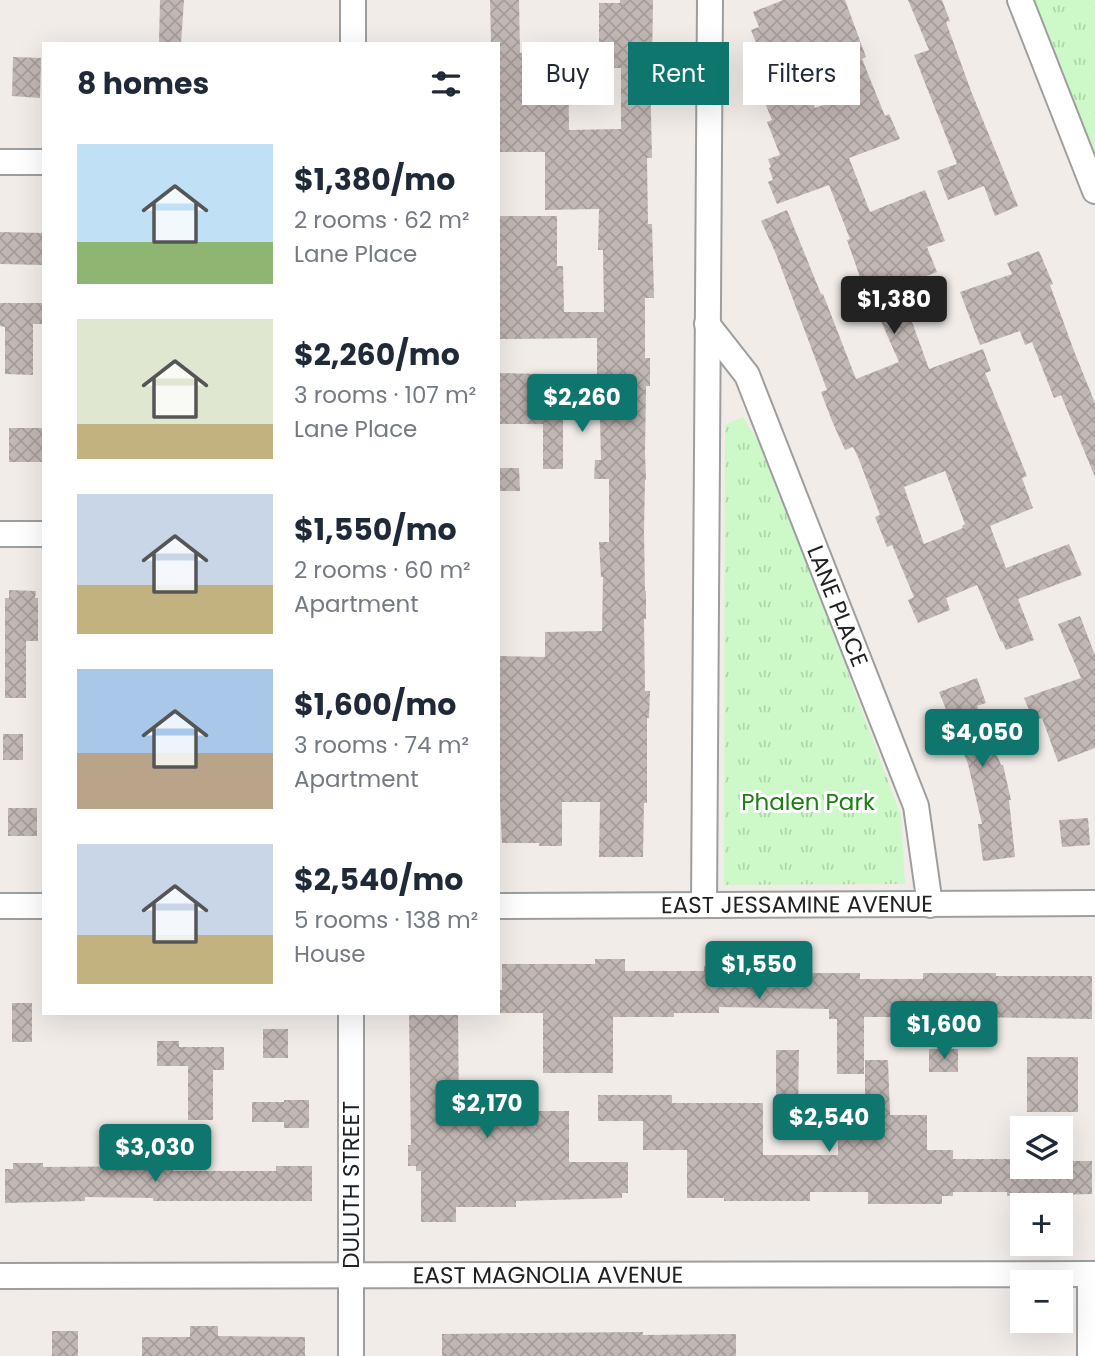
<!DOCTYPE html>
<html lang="en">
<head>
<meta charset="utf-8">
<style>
	:root { --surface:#fff; --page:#f6f6f7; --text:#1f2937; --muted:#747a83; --accent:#0f766e }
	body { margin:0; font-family:Poppins,sans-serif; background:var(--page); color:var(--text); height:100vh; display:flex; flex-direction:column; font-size:26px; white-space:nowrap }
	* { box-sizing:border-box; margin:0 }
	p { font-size:23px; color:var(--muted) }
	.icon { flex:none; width:38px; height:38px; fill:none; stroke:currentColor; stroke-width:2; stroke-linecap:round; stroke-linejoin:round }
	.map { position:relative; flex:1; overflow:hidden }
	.sheet { position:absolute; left:42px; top:42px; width:458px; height:973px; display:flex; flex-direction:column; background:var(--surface); border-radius:0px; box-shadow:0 7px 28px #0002 }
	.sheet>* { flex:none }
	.banner { position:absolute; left:522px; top:42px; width:467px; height:63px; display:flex; gap:14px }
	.controls { position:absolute; left:1010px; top:1116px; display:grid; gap:14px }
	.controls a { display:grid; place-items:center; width:63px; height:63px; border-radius:0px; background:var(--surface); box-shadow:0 7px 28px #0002; font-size:35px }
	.price { position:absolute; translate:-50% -60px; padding:0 16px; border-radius:7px; background:var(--accent); color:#fff; font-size:23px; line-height:46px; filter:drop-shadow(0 2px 4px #0008) }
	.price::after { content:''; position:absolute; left:50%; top:42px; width:21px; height:16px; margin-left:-10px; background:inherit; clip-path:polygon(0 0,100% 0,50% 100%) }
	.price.active { background:#222; color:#fff }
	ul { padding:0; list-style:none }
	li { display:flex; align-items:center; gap:21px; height:175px; padding:0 35px }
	li span { display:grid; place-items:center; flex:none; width:196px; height:140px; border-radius:0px; color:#555 }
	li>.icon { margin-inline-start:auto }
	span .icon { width:84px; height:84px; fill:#fffc; stroke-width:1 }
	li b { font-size:30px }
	h2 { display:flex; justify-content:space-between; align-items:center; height:84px; padding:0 35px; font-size:30px }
	.pill { padding:0 24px; border-radius:0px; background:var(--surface); box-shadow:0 7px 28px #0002; font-size:24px; line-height:63px }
	.pill.active { background:var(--accent); color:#fff }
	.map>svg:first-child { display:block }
</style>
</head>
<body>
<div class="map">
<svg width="1095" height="1356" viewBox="0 0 1095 1356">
	<defs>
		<pattern id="park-tufts" width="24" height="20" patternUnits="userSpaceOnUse" patternTransform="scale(1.75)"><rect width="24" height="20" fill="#cdf8c8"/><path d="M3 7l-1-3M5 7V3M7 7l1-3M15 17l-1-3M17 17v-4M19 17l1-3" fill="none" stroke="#b0d4ac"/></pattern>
		<pattern id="building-cross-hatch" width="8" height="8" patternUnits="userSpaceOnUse" patternTransform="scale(1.75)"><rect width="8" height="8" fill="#c1b7b5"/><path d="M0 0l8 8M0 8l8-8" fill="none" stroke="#a69d9b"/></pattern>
	</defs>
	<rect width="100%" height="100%" fill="#f1ece8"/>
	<g fill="url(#park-tufts)">
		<path d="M1020,0H1095V177Z"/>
		<path d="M743,417L768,457L901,816L905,884L724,885L725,425Z"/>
	</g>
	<g fill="url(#building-cross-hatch)" fill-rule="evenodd">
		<path d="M160,0H184L181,44H159Z"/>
		<path d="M490,0H519L520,53L568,54L569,130L621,129V68H599V3H620V0H653L652,67H650L652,158H647L648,224H652L654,298H645V358H650V386H646L645,453L646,480H645L644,531L645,591H646V619H644L645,691H650L649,718H647V803H644L643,857H599L600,802H562V846H539V843H502L500,799H499V656L545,657V632L602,631L603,577H601L599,542H609V479H594L595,460H601L600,417L563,418V469H543V424H499V373L597,375V338L499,339V216H557V266H563L564,312H604L603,250H598L599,209L545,210V152H500L499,44H491Z"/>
		<path d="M783,0H845L866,57L862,59L885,116L889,114L900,139L849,158L870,212L925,190L945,241L927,247L937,272L899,286L929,369L983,349L991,371L985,373L1027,476L1022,478L1033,508L990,526L1006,568L1069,544L1082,575L1018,599L1034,640L1006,650L1002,641L1001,642L977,585L946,598L950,610L918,623L908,600L914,597L892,545L887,547L875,517L880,515L858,457L853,447L845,450L832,421L821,392L827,390L776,254L761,221L787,210L821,294H823L856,379L899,362L873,303L871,304L860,277L847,240L850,239L829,185L777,204L768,182L773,180L769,168L771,167L768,159L780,155L767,122L772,120L765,103L778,99L751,30L759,27L753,12ZM838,55L853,95L815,108L801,68ZM945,471L965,524L962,526L963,528L924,544L904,487Z"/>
		<path d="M908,0H942L950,21L946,22L971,91L1018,206L995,216L984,186L948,200L937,171L957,164L914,55L929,50Z"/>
		<path d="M13,57L41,58L40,98L12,96Z"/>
		<path d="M0,232L43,233L42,265L0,264Z"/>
		<path d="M1039,251L1053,284L1050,285L1074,351L1095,403V477L1061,395L1054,398L1032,342L1025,345L1020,331L980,345L960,292L1012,274L1007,263Z"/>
		<path d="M0,303H44V324H33V375L5,374V327L0,326Z"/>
		<path d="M9,428H42L43,462H9Z"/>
		<path d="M499,468H519L520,491H499Z"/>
		<path d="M9,590L36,591L35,598H38V641H26V698H5V598H9Z"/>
		<path d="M1080,616L1095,655V748L1058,762L1042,718L1034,721L1024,698L1081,678L1058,624Z"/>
		<path d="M977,678L986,703L977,706L1001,765H1003L1011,800H1009L1015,857L983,861L978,824H982L968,764L939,692Z"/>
		<rect x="3" y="734" width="20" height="26"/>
		<rect x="8" y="808" width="29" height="28"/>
		<path d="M1088,818L1090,845L1062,847L1059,820Z"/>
		<path d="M595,959H625V971H704V966H738V963H768V964H811V973H860V979H923V973H996V976H1092V1019L970,1017V1011H899V1017H864V1074H837V1019H829V1009L719,1007V1013H674V1017H613V1073H543V1013H499V990H502V964H595Z"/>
		<rect x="12" y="1003" width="20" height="39"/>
		<path d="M409,1013H458L459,1118H502V1111H569V1162H628V1193H622V1198L516,1201V1207H456V1222H421V1171H416V1166H408V1145H411Z"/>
		<rect x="263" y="1029" width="25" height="29"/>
		<path d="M157,1041H179V1047H224V1070H213V1120H188V1066H157Z"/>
		<rect x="929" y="1049" width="29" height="23"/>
		<path d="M776,1050H799L798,1111H776Z"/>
		<rect x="1027" y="1057" width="51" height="55"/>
		<path d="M865,1060H888L890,1115H927V1150H953V1159H1022V1167H1060V1161H1092V1194L1007,1196V1192H953V1196H942V1204H868V1192H810V1201H724V1198H687V1150H643V1121H598V1095H672V1103H763V1155H838V1114H865Z"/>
		<path d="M284,1100H309V1128H284V1122H252V1102H284Z"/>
		<path d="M13,1163H43V1167L173,1166V1171H276V1166H312V1201H153V1198L85,1197V1201L5,1203V1169H13Z"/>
		<path d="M190,1326H218V1336L305,1337V1356H142V1337H190Z"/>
		<rect x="52" y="1331" width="26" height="25"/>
		<path d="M643,1332V1335L736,1334V1356H442V1334Z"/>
	</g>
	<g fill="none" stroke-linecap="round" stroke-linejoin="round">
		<defs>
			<g id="street">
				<path d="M1020,0L1095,191"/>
				<path d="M353,44V0"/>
				<path d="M0,162H44"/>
				<path id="s1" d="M707,324L747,375L916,806L930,905"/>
				<path d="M0,534H44"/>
				<path d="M704,905L710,0"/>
				<path d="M0,906H44"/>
				<path id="s2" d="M499,906L1095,903"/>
				<path id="s3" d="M0,1276L1095,1274"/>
				<path d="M351,1356V1013"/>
				<path d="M1090,1356V1274"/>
			</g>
		</defs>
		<use href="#street" stroke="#9e9e9e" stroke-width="28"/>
		<use href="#street" stroke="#fff" stroke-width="24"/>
	</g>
	<g text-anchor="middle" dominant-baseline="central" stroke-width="6" stroke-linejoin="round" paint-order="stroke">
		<g font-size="23" fill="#212121" stroke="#fff">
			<text stroke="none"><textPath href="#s1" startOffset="313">LANE PLACE</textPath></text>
			<text stroke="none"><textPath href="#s2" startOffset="298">EAST JESSAMINE AVENUE</textPath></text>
			<text transform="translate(351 1185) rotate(-90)">DULUTH STREET</text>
			<text stroke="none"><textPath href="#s3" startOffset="548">EAST MAGNOLIA AVENUE</textPath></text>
		</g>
		<g font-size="23" fill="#1c7d11" stroke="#fff">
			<text x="808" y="802">Phalen Park</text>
		</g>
	</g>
</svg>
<div class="controls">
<a><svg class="icon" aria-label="layers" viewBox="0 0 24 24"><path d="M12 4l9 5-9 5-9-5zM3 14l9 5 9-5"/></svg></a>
<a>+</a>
<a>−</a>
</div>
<b class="price active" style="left:894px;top:336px">$1,380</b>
<b class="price" style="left:582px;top:434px">$2,260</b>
<b class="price" style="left:982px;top:769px">$4,050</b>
<b class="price" style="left:759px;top:1001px">$1,550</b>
<b class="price" style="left:944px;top:1061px">$1,600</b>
<b class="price" style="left:487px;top:1140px">$2,170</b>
<b class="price" style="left:829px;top:1154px">$2,540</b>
<b class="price" style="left:155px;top:1184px">$3,030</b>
<div class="banner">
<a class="pill">Buy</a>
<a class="pill active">Rent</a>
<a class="pill">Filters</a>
</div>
<section class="sheet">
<h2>8 homes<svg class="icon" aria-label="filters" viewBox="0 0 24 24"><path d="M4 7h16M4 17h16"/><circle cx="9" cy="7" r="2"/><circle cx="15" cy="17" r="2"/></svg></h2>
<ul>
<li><span style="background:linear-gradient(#bfe0f5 70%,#8fb573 0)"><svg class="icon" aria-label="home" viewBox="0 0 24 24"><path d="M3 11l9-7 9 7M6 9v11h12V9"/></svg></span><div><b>$1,380/mo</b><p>2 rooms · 62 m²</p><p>Lane Place</p></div></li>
<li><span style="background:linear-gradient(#dfe7d0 75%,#c2b280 0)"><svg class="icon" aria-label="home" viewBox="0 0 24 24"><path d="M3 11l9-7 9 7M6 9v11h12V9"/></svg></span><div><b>$2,260/mo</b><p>3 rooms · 107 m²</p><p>Lane Place</p></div></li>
<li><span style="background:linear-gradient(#c9d6e8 65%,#c2b280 0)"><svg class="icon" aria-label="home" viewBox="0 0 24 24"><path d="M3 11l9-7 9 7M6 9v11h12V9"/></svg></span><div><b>$1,550/mo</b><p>2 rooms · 60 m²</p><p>Apartment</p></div></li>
<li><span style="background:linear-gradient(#a9c7e8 60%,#b9a48a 0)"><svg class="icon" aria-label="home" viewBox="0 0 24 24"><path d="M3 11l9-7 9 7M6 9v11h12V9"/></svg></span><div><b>$1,600/mo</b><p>3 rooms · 74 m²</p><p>Apartment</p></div></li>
<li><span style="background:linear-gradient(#c9d6e8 65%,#c2b280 0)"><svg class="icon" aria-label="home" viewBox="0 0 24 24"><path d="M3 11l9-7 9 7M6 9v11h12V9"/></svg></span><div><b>$2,540/mo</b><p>5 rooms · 138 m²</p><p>House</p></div></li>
</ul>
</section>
</div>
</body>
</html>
